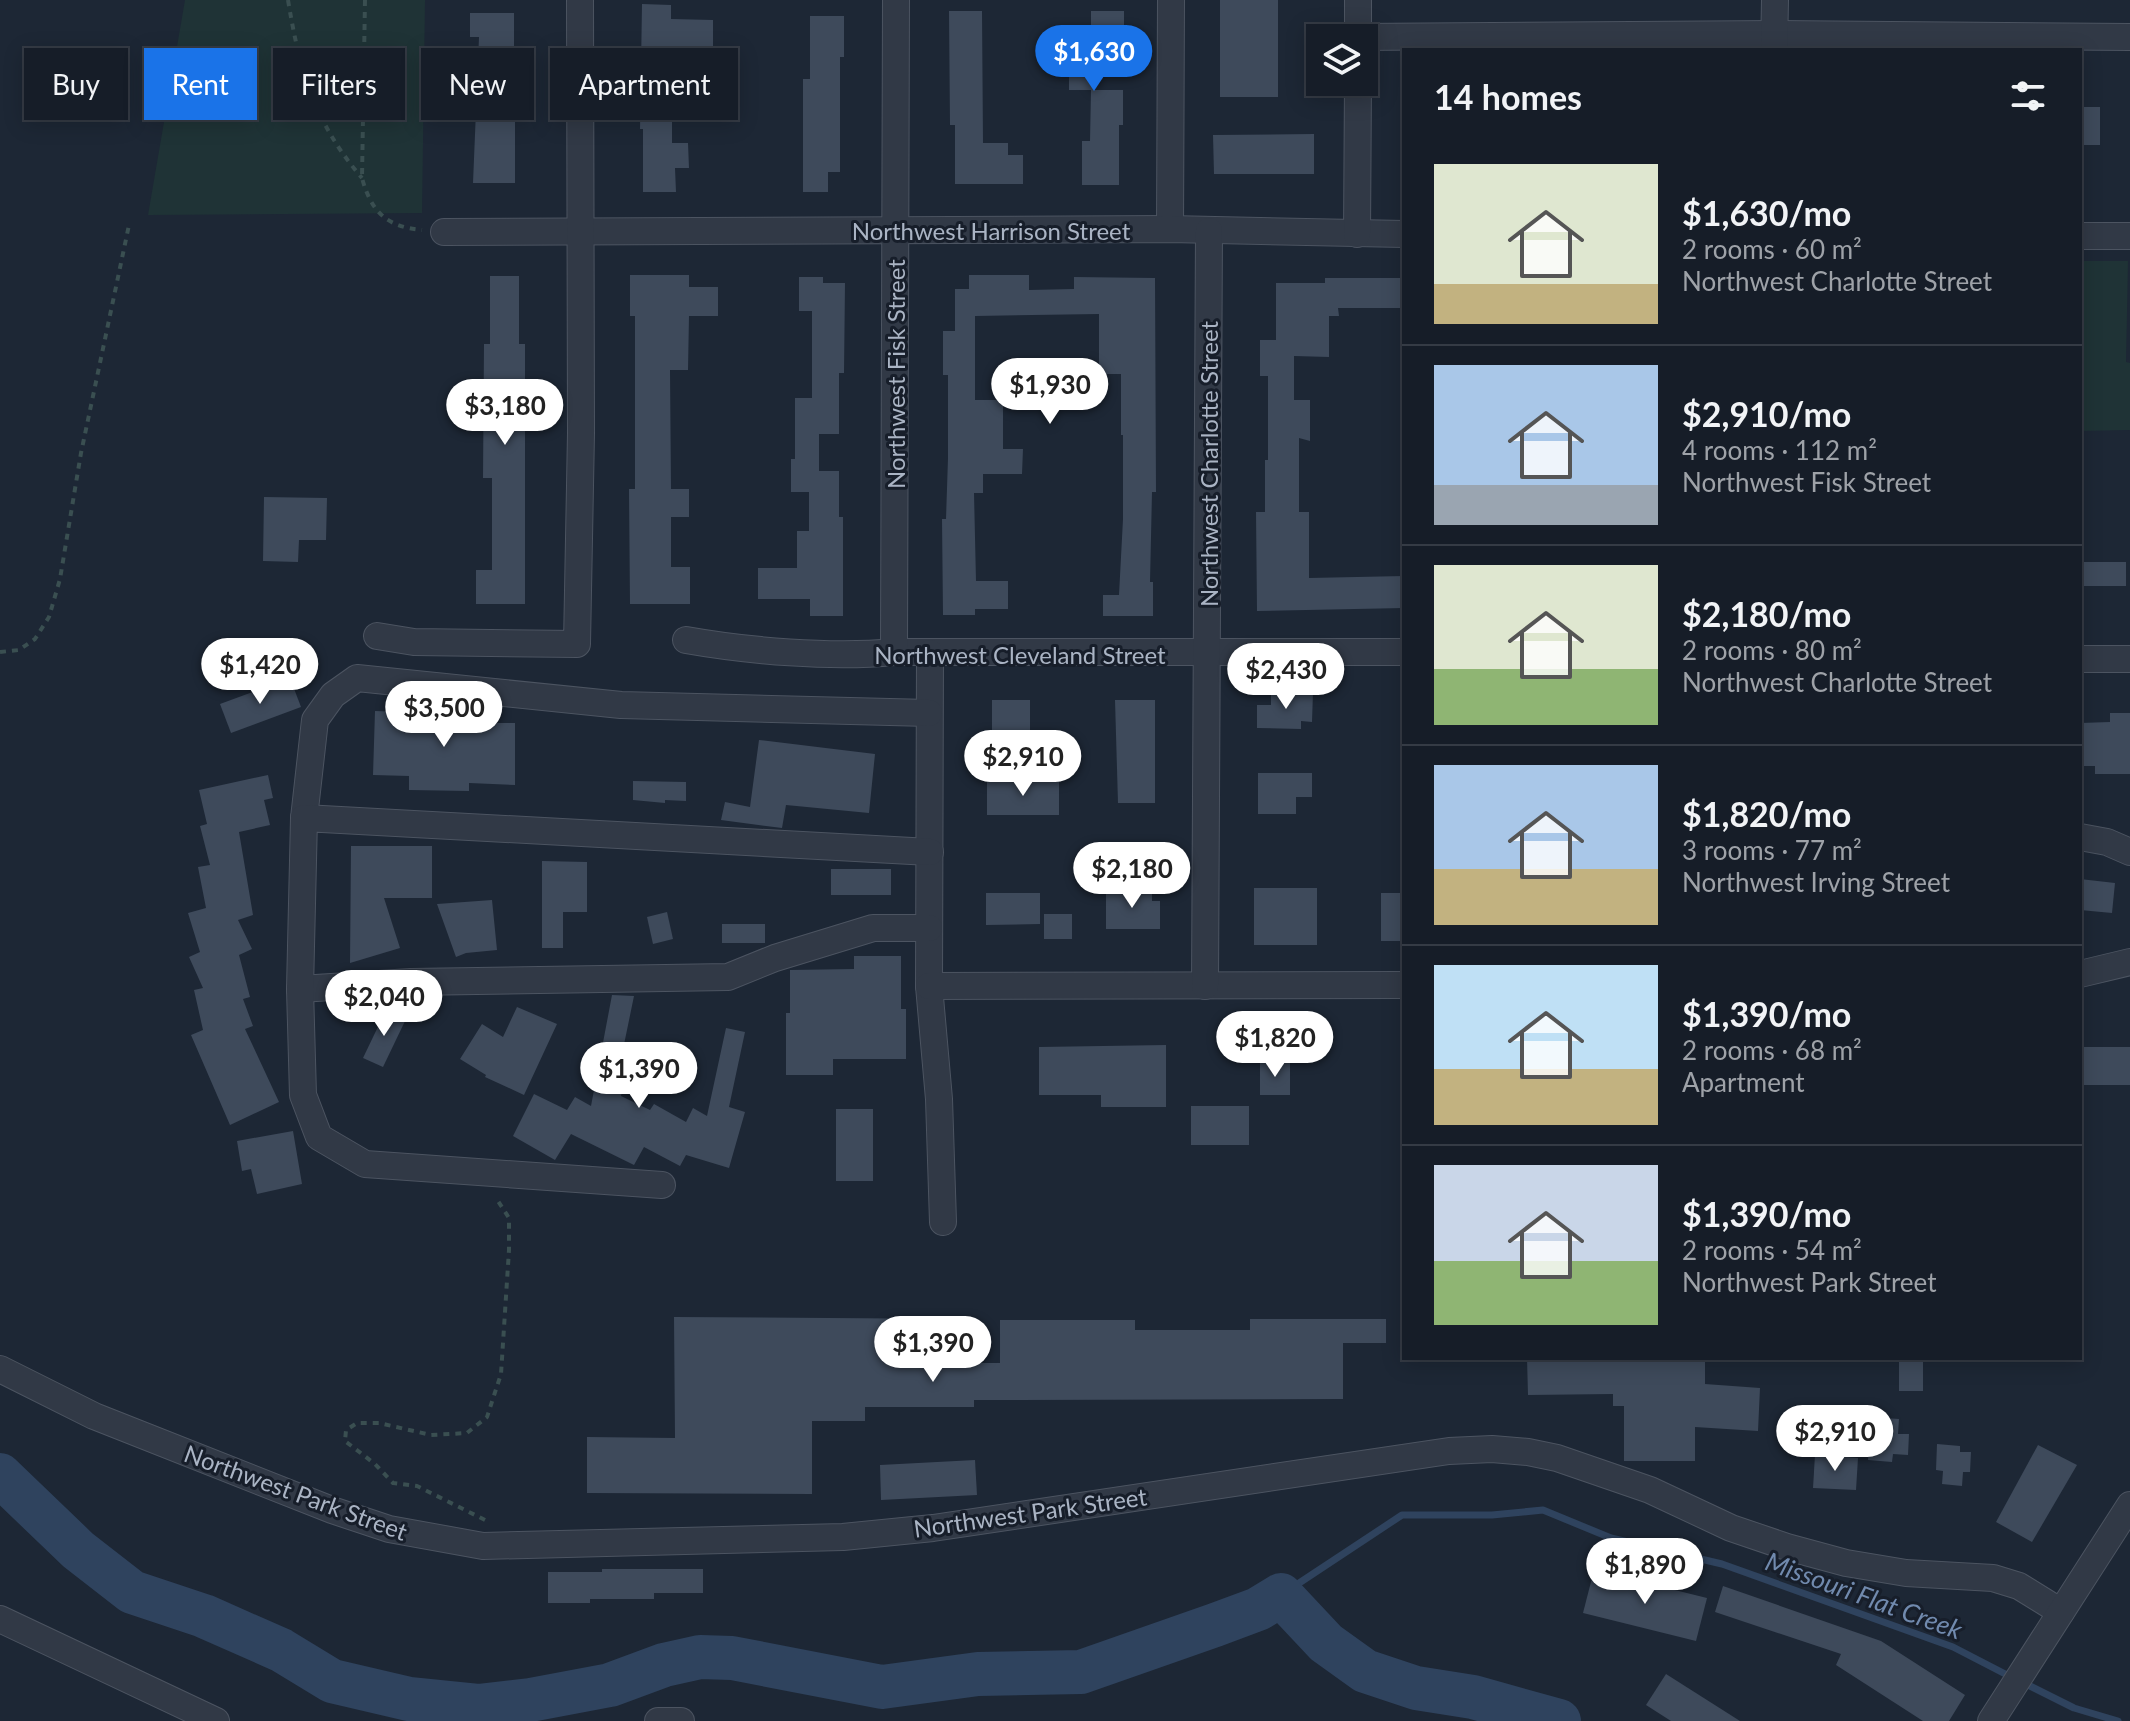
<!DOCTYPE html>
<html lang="en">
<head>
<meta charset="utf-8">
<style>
	:root { --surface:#161d28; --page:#232a34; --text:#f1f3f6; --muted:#9ea2a8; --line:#353b45; --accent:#1a73e8 }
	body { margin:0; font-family:Lato,sans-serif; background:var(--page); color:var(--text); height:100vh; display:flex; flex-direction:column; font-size:30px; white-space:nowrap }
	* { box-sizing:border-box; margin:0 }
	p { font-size:26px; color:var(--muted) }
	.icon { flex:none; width:44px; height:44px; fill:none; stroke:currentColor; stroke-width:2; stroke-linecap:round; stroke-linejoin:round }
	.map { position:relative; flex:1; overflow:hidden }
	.panel { position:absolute; left:1402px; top:48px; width:680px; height:1312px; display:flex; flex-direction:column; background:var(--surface); border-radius:0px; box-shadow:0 4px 20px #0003,0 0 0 2px var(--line) }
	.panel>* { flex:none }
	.hud { position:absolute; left:24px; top:48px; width:760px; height:72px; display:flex; gap:16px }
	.fabs { position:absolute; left:1306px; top:24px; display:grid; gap:16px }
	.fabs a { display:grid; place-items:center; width:72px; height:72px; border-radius:0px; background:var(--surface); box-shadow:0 4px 20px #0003,0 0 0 2px var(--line); font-size:40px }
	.price { position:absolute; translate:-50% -68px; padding:0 18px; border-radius:28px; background:#fff; color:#222; font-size:26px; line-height:52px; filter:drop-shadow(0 2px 4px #0008) }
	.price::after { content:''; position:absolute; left:50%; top:48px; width:24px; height:18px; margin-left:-12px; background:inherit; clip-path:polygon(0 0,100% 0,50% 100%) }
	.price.on { background:var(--accent); color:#fff }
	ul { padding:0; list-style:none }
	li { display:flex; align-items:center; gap:24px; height:200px; padding:0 32px }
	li+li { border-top:2px solid var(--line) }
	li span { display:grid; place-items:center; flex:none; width:224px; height:160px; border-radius:0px; color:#555 }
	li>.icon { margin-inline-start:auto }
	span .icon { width:96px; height:96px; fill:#fffc; stroke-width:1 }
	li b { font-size:34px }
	h2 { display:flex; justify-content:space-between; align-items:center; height:96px; padding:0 32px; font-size:34px }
	.chip { padding:0 28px; border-radius:0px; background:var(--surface); box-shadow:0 4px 20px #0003,0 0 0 2px var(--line); font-size:28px; line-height:72px }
	.chip.on { background:var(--accent); color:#fff }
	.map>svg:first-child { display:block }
</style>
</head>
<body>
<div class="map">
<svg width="2130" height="1721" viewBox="0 0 2130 1721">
	<rect width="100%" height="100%" fill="#1d2735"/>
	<g fill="#1f3336">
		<path d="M185,0H425L422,213L148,215Z"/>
		<path d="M2080,261H2128L2126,362L2130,363V430L2080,431Z"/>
	</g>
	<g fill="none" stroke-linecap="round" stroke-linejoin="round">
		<g stroke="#2f435e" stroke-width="7">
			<path d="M1281,1595L1402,1515H1492L1543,1510L1611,1538L1722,1564L1953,1647L2013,1678"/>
			<path d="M2024,1683L2074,1708L2118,1721"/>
		</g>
		<path stroke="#2f435e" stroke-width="44" d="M0,1475L78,1550L132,1592L204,1616L281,1650L332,1681L409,1699L478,1706L530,1700L610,1685L664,1665L700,1657L732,1658L882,1687L978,1674L1081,1672L1215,1625L1258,1609L1281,1595L1326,1643L1365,1671L1416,1688L1473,1697L1559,1721"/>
	</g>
	<g fill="#3e4a5b">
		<rect x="1220" y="0" width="58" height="97"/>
		<path d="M642,4L671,5V19L713,20V55H700V84L672,85V143H688L689,168H675L676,192H643V129H640Z"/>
		<path d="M949,11H982L983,143H1008V155H1023V184H955V125H950Z"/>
		<path d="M1091,11H1124V46H1094L1093,90H1123V125H1119V185H1082V141H1090L1091,90H1069V64H1044V35H1091Z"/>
		<path d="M470,13H514V75H519V122H515V183H473L479,37H470Z"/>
		<path d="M810,16H844V57H840V172H828V192H803V79H810Z"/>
		<rect x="2080" y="107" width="20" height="38"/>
		<path d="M1314,134V174H1214L1213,135Z"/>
		<path d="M630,275H689V287H718V316H689L688,370H670L671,489H689V517H671V567H690V604H630L629,489H635V316H630Z"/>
		<path d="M969,275H1029V290L1074,289V277L1155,278L1156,492H1152L1150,582H1153V616H1103V595H1119L1123,519V435H1121V374H1099V314L975,316V400H1003V449H1023L1022,474H983V493H974L976,581H1008V609H975V615H943L942,519H946L948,458V375H943V331H955V289H969Z"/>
		<path d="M490,276H519V344H525V604H476V570H492V478H483L484,344H490Z"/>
		<path d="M799,277H823V283H845L844,373H839V434H819V471H839V517H843V616H810V599H758V568H797V531H809V492H791V459H795V398H812V311H799Z"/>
		<path d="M1325,278H1404V308H1338L1339,316H1329V357L1294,356V400H1310V441L1299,438V512H1309V578L1404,576V608L1257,611L1256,512H1265V460H1268V376H1260V340H1276V283H1325Z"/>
		<path d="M264,497L327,498L326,540H299L298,562L263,561Z"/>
		<rect x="2080" y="562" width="46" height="24"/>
		<path d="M290,678L301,707L231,733L220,704Z"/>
		<path d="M1271,692H1313L1312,722L1301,721V729L1257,728V705H1271Z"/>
		<rect x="992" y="700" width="38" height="31"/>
		<path d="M1115,700H1155V803H1118Z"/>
		<path d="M432,709L484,710V723H515V785L469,783V791L409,790V776L373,775L375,711L432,713Z"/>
		<path d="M2110,713H2130V774H2095V766H2080V723L2110,722Z"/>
		<path d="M759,740L875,754L869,813L786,805L782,828L721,820L725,802L750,807Z"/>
		<path d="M1258,773H1312V797H1296V814H1258Z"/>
		<path d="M268,775L273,798L264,800L270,825L239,832L253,915L238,920L252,949L239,955L250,997L243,999L253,1026L245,1029L279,1102L230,1125L191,1035L203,1030L194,990L203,988L189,957L200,952L188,913L206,908L198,867L210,865L200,826L207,824L199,790Z"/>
		<rect x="987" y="780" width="72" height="35"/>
		<path d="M633,781L686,782V801L665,800V803L633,800Z"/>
		<path d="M351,846H432V898H384L400,948L350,963Z"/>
		<path d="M542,861L587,862V912H563V948H542Z"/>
		<rect x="831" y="869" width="60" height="26"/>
		<path d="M2080,879L2115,883L2112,913L2080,910Z"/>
		<rect x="1254" y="888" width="63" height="57"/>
		<path d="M1106,889H1152V901H1160V929H1106Z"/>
		<path d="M986,893H1040V924L986,925Z"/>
		<rect x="1381" y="893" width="23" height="48"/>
		<path d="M492,900L497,950L466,953L456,957L437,904Z"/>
		<path d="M667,912L673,939L653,944L647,917Z"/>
		<rect x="1044" y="914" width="28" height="25"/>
		<rect x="722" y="924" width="43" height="19"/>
		<path d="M854,956H901V1009H906V1059H833V1075H786V1013H790V970L854,969Z"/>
		<path d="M612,995L634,996L620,1064L628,1065L621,1096L650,1110L654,1104L686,1122L693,1108L707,1116L726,1028L745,1032L729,1107L745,1112L729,1168L686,1155L680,1166L644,1147L634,1165L571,1134L555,1160L513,1136L534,1094L567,1110L575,1097L591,1106Z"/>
		<path d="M517,1007L557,1024L524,1095L485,1077L486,1075L460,1059L482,1024L503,1037Z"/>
		<path d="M386,1010L406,1019L383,1067L363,1058Z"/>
		<path d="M1166,1045V1107H1101V1095H1039V1047Z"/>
		<rect x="2080" y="1047" width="50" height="38"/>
		<rect x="1260" y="1063" width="30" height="32"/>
		<rect x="1191" y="1106" width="58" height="39"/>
		<rect x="836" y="1109" width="37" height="72"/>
		<path d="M293,1131L302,1184L257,1194L251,1169L242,1171L237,1141Z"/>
		<path d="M674,1317L964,1319L963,1363H1000V1320H1135V1330H1250V1319H1386V1343H1343V1399L974,1400V1407H865V1421H812V1494L587,1493V1437L675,1438Z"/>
		<path d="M1527,1358H1705V1384L1760,1388L1758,1431L1695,1427V1461H1624V1406H1613V1394L1528,1395Z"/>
		<rect x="1899" y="1362" width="24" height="29"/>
		<path d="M1871,1417L1899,1419L1898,1434H1909L1908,1455L1893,1454L1892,1462L1868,1460Z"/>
		<path d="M1937,1444L1960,1446V1452H1971L1970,1472H1963L1962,1486L1942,1484L1943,1471L1936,1470Z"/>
		<path d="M2038,1445L2077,1465L2032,1542L1996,1522Z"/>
		<path d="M1815,1455L1858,1458L1856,1490L1813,1488Z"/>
		<path d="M975,1460L977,1495L881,1500L880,1465Z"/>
		<path d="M602,1569H703V1593H654V1599H590V1603H548V1572H602Z"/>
		<path d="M1594,1570L1707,1598L1696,1641L1583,1613Z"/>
		<path d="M1723,1586L1881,1641L1965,1695L1949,1721H1923L1836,1665L1841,1654L1715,1612Z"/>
		<path d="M1666,1674L1740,1721H1671L1646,1705Z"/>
	</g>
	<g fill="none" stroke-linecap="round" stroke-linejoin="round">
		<defs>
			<g id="minor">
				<path d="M1358,37L1775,34L2130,37"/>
				<path d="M1358,38V0"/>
				<path d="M1774,50L1775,0"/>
				<path d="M1170,229L1171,0"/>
				<path d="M444,232L1170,229L1404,234"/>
				<path d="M1357,234L1358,82"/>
				<path d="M2080,236H2130"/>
				<path d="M377,636L414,642L577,644L581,433L580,0"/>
				<path d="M686,640C748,651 831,658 894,652H1404"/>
				<path d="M894,652L896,0"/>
				<path d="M930,653L929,986L939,1099L943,1222"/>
				<path d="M2080,659H2130"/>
				<path d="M304,818L315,720L333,695L357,678L621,705L929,713"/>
				<path d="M2080,837L2107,842L2130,852"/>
				<path d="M2080,974L2130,962"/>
				<path d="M929,986L1404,985"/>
				<path d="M1205,986L1209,231"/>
				<path d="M300,989L411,982L728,977L775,958L873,928H929"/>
				<path d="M662,1185L365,1164L319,1137L303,1095L300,989L304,818L930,852"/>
				<path d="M0,1369L94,1416L332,1510L389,1529L483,1546L843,1537L933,1528L1449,1451L1492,1449L1528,1452L1557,1458L1650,1490L1731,1528L1787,1547L1846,1563L1906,1573L1993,1578L2019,1586L2061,1612"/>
				<path d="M0,1619L216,1721"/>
				<path d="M658,1721H681"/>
				<path d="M1991,1721L2130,1505"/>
			</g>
		</defs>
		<use href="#minor" stroke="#4c5461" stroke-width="28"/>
		<g stroke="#3a4f51" stroke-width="4" stroke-dasharray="6 6" stroke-linecap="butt">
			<path d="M288,0C300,72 314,122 362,178"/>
			<path d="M365,0L362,178C371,211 386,227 422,230"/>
			<path d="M0,652L19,650L35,639L49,617L60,579L81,453L129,225"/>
			<path d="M485,1520L417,1486L393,1483L375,1464L345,1441L346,1430L357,1423H379L431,1435L467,1433L487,1417L501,1374L509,1250V1218L496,1198"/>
		</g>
		<use href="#minor" stroke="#313946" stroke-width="26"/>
	</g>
	<g text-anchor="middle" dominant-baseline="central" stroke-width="6" stroke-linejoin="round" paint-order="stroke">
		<g font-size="24" fill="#aab4c4" stroke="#171e2a">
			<text x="991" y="230">Northwest Harrison Street</text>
			<text transform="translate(895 374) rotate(-90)">Northwest Fisk Street</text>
			<text transform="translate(1208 464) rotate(-90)">Northwest Charlotte Street</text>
			<text x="1020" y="654">Northwest Cleveland Street</text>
			<text transform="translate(296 1492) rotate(20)">Northwest Park Street</text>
			<text transform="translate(1030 1512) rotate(-8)">Northwest Park Street</text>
		</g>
		<g font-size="26" font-style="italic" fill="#718aae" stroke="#171e2a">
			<text transform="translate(1864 1595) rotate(20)">Missouri Flat Creek</text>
		</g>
	</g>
</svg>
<div class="fabs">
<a><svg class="icon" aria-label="layers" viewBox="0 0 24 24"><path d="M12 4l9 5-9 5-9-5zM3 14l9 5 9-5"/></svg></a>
</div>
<b class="price on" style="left:1094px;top:93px">$1,630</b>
<b class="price" style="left:1050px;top:426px">$1,930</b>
<b class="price" style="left:505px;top:447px">$3,180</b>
<b class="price" style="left:260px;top:706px">$1,420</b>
<b class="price" style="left:1286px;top:711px">$2,430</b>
<b class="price" style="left:444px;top:749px">$3,500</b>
<b class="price" style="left:1023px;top:798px">$2,910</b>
<b class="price" style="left:1132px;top:910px">$2,180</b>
<b class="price" style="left:384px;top:1038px">$2,040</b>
<b class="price" style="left:1275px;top:1079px">$1,820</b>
<b class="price" style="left:639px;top:1110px">$1,390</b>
<b class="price" style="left:933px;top:1384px">$1,390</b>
<b class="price" style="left:1835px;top:1473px">$2,910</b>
<b class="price" style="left:1645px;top:1606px">$1,890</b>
<div class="hud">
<a class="chip">Buy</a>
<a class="chip on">Rent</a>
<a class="chip">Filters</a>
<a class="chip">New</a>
<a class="chip">Apartment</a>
</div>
<section class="panel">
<h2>14 homes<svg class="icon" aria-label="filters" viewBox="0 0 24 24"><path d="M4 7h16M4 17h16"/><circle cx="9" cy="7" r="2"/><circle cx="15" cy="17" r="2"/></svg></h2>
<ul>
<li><span style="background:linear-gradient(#dfe7d0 75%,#c2b280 0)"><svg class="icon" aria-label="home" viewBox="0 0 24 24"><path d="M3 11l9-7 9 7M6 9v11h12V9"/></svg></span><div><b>$1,630/mo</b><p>2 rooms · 60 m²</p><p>Northwest Charlotte Street</p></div></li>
<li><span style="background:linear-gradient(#a9c7e8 75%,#9aa5b1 0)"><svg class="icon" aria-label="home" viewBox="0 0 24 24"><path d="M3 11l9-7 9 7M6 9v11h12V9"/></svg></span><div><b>$2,910/mo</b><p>4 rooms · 112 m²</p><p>Northwest Fisk Street</p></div></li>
<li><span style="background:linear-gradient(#dfe7d0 65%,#8fb573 0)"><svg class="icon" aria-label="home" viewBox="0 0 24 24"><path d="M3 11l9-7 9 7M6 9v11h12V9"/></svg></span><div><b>$2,180/mo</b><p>2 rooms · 80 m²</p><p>Northwest Charlotte Street</p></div></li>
<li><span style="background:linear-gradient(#a9c7e8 65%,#c2b280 0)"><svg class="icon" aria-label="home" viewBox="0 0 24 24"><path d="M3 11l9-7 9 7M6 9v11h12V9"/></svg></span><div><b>$1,820/mo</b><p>3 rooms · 77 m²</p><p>Northwest Irving Street</p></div></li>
<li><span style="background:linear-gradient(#bfe0f5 65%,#c2b280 0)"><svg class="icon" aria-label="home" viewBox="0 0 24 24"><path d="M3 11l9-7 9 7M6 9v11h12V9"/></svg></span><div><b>$1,390/mo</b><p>2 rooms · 68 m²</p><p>Apartment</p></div></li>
<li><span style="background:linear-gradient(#c9d6e8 60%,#8fb573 0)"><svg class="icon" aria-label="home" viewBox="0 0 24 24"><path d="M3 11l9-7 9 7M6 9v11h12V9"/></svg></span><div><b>$1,390/mo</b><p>2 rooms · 54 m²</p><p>Northwest Park Street</p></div></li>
</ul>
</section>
</div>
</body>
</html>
